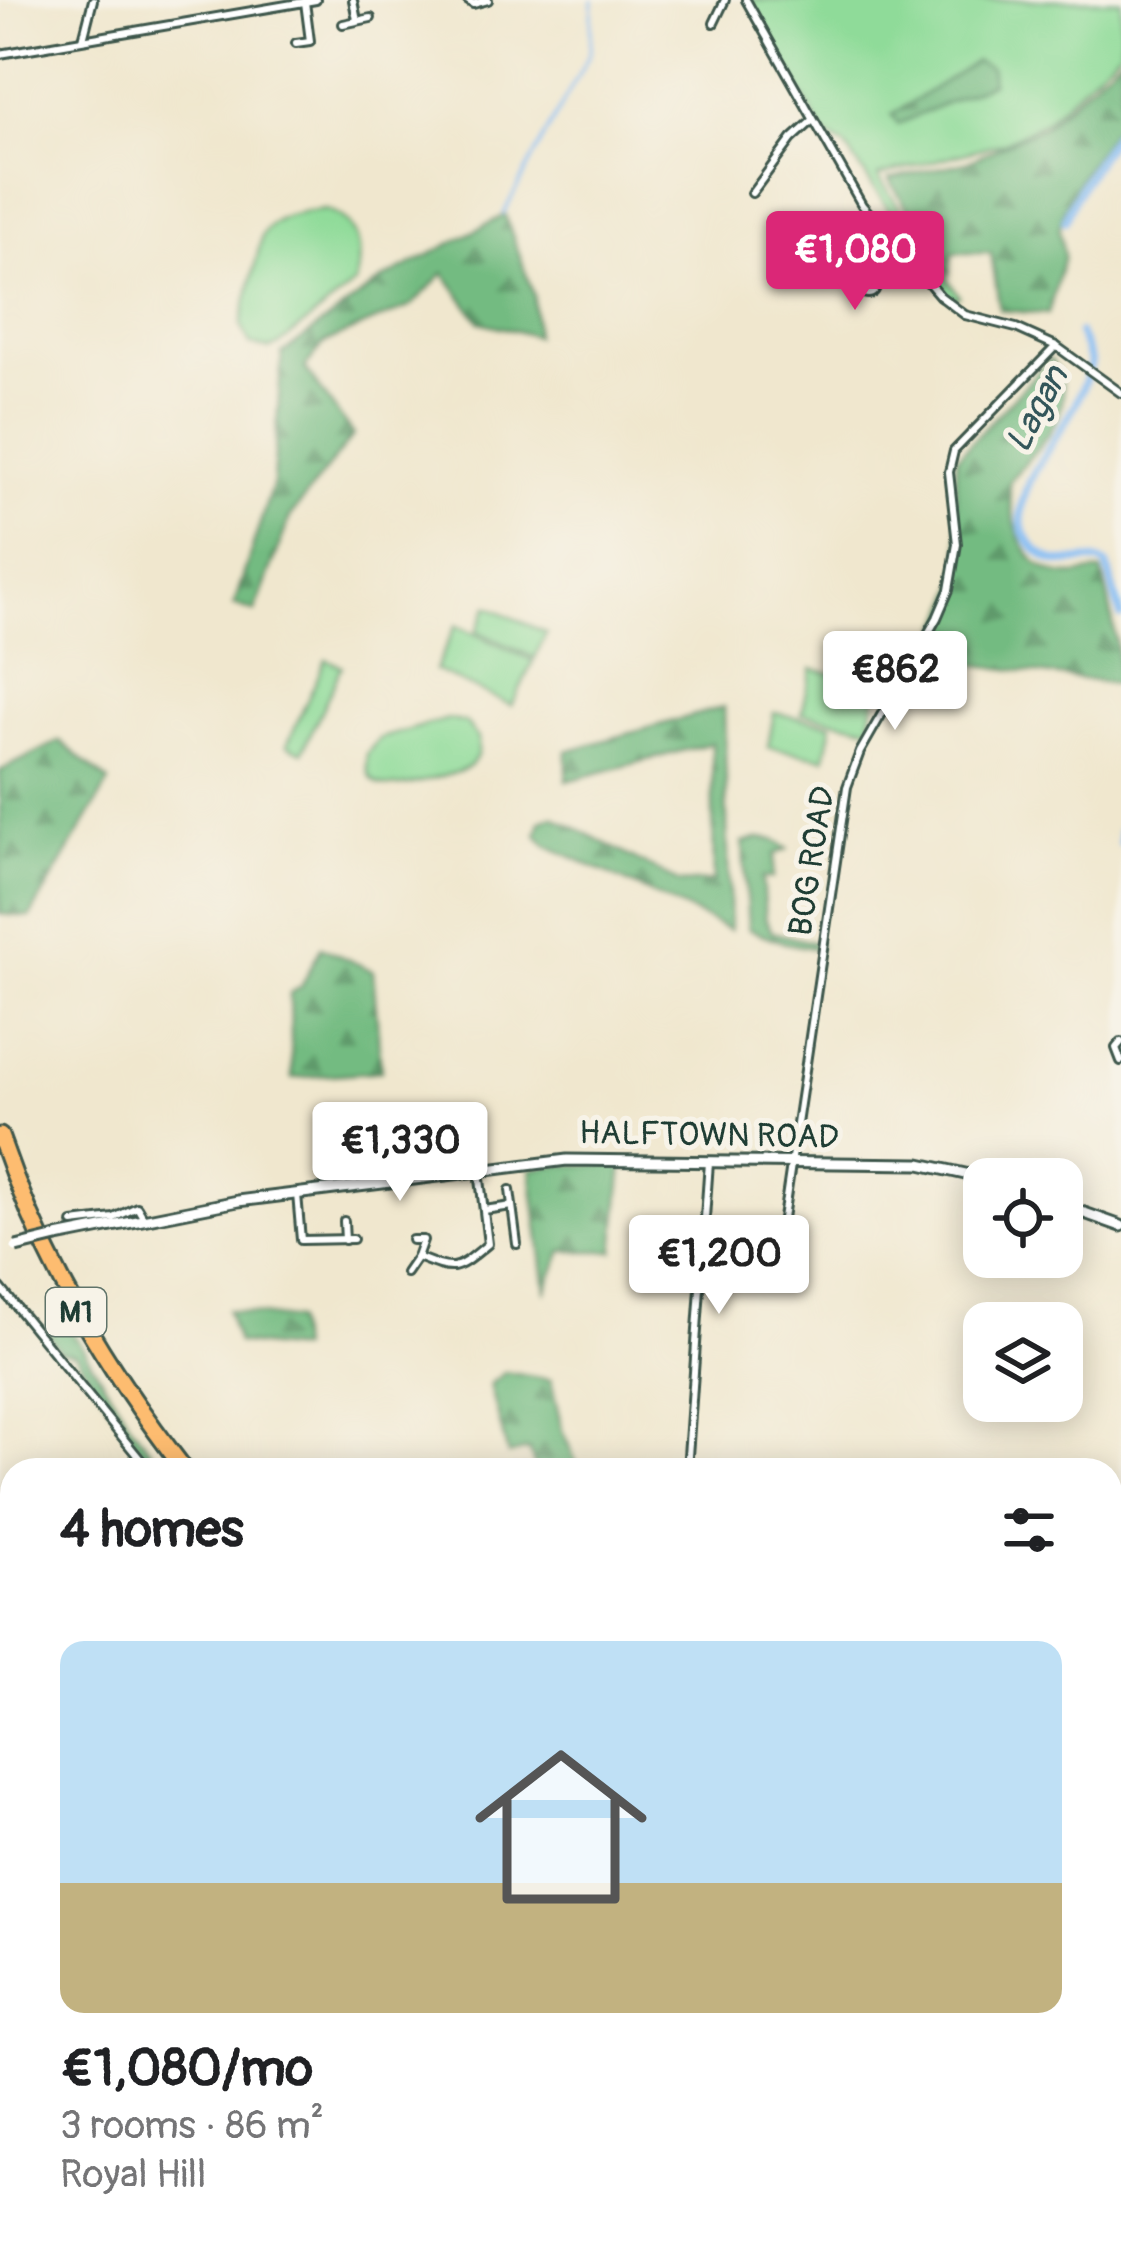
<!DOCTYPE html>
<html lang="en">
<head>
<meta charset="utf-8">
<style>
	:root { --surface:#fff; --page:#f6f6f6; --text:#202124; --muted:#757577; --accent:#db2777 }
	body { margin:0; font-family:Pangolin,sans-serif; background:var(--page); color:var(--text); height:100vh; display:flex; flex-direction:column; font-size:45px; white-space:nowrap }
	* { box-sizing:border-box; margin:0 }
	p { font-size:39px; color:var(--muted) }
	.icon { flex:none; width:66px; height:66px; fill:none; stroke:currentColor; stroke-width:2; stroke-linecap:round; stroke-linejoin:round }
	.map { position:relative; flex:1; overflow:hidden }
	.panel { position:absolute; left:0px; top:1458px; width:1122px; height:804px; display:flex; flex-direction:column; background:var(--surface); border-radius:36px 36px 0 0; box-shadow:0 6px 30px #0003 }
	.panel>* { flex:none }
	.fabs { position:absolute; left:963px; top:1158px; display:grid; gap:24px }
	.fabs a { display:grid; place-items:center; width:120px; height:120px; border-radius:24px; background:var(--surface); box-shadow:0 6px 30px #0003; font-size:60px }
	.price { position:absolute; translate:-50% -102px; padding:0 27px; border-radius:12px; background:#fff; color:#222; font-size:39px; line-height:78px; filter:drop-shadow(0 3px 6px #0008) }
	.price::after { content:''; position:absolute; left:50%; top:72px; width:36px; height:27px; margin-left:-18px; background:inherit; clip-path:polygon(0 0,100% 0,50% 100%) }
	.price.current { background:var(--accent); color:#fff }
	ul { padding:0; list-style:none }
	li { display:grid; align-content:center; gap:24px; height:636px; padding:0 60px }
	li span { display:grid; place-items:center; height:372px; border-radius:24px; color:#555 }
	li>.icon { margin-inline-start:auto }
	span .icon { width:216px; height:216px; fill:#fffc; stroke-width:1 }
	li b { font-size:51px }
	h2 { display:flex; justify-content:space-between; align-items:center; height:144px; padding:0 60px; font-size:51px }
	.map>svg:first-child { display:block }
</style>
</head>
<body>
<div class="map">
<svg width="1121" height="2262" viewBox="0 0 1121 2262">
	<defs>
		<pattern id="forest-firs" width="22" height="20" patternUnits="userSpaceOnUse" patternTransform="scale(3)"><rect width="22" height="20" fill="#73bb81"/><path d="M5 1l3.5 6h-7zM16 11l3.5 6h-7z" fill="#5e996a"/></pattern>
	</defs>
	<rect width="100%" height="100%" fill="#f7f3e8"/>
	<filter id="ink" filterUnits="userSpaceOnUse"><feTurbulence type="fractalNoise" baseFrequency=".00833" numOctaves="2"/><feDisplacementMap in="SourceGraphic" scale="24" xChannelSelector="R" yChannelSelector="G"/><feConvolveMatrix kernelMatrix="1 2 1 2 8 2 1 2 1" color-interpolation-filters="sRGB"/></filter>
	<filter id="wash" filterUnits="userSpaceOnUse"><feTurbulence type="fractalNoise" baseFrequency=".004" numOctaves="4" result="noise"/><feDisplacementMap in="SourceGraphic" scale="48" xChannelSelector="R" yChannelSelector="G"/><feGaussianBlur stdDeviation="2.7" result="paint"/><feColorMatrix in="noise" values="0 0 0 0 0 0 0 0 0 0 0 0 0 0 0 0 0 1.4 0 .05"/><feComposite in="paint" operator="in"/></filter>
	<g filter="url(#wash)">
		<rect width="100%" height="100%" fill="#f0e7ce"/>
		<g fill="#8fdb99" stroke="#578c66" stroke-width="3">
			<path d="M750,0H1121V49L1045,121L1005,142L878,176L959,296L951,300L845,146L824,134Z"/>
			<path d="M325,210C360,222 363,251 355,284L279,345L269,349L250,344L241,325L262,236C276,213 301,213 325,210Z"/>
			<path d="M488,606L546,633L535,658L477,631Z"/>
			<path d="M456,625L533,661L512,706L435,670Z"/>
			<path d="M326,659L342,666L302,752L287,745Z"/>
			<path d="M812,669L878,684L869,727L802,713Z"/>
			<path d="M774,713L832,724L825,758L768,747Z"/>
			<path d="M448,719L466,723L478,738C479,748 479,757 471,764C463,773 447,774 436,778C408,785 361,802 367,753L380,738Z"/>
			<path d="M0,1709L12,1726L9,2234L12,2250H18L26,2262H0Z"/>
			<path d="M66,2250H210L196,2262H168L161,2253L148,2262H62L58,2256Z"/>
		</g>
		<g fill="url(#forest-firs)" stroke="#497c5a" stroke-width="3">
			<path d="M1121,56V118L1083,172L1064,209L1059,230L1064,256L1048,314L1000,310L991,253H952L949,274L889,179L966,162L1044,126Z"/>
			<path d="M976,61L991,68V83L898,124L892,115Z"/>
			<path d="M505,215L534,296L535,336L480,322L444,273L411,306L324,343L305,368L353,435L290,517L255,612L234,605L273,483L282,354L382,280Z"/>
			<path d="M1050,359C1086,406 1038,445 1009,482C1011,521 1023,577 1074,575C1085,574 1090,571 1102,572C1110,602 1121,656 1117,684L950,661L961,633L940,627C977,560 949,521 957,457Z"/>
			<path d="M724,707L730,930L546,845L537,835L541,821L553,816L680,883L714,881L712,743L567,781V751Z"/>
			<path d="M60,741L109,782L30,917L0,914V771Z"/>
			<path d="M760,838L774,840L788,849L775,854L773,878H762L765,918L772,932L819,944L818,949L785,943L748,929L743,843Z"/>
			<path d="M321,947L373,971L381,1071L292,1078L290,993L301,987Z"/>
			<path d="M556,1165H623L614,1251H563L546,1290L531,1169Z"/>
			<path d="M52,1300L131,1425L166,1470H153L75,1354L59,1351L45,1327L59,1321Z"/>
			<path d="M227,1310L295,1320L298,1350L237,1343Z"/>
			<path d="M505,1372L551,1380L562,1430L579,1469L536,1470L529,1450L508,1455L490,1384Z"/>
		</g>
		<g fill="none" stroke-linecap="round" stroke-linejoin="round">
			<g stroke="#83bcf4" stroke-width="3">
				<path d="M503,214L590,53L593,0"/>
				<path d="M1110,1620L1121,1618"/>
			</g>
			<g stroke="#83bcf4" stroke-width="8">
				<path d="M1065,221C1074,191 1103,151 1121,125"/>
				<path d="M1079,333L1091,363C1085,381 1079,399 1069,415C1048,453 988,519 1045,556C1066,571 1087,552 1107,565L1121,616"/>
				<path d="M1121,830V843"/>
			</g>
		</g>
	</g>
	<g filter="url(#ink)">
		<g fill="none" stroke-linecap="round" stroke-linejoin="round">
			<defs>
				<g id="minor">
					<path d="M353,0L357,20"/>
					<path d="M467,0L473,4L488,0"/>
					<path d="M746,0L862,205L940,296L965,315L1016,328L1056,346L1121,393"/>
					<path d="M714,23L725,0"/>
					<path d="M343,24L371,18"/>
					<path d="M83,39L93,0"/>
					<path d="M296,43L310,41L305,2"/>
					<path d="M0,54L316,0"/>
					<path d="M752,193L792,139L813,120"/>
					<circle cx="868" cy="286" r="8"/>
					<path d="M874,280L902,255"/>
					<path d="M1121,1042L1116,1048L1121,1061"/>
					<path d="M510,1190L517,1244"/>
					<path d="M297,1194L301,1240L353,1239"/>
					<path d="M484,1210L512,1206"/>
					<path d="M344,1221L345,1240"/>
					<path d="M73,1223L114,1218L137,1207L144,1219"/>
					<path d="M412,1240H423L417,1257"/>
					<path d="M406,1273L417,1257C457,1273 455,1271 488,1244L479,1171"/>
					<path d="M774,1279L847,787L860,752L937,618L949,590L957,544L949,472L954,451L1056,346"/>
					<path d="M0,1287L149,1470"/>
					<path d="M687,1470L709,1162"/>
					<path d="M21,2250L29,2262"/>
					<path d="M807,2262L812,2250"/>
				</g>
				<g id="tertiary">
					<path d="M1062,1205L1121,1226"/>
					<path d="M57,1237L238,1201L567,1160L920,1164L988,1179"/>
				</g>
				<path id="trunk" d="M218,2262L232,2250"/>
				<g id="motorway">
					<path d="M0,1136C44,1264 103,1364 185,1470"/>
					<path d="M388,2262L389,2250"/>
					<path d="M404,2262V2250"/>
				</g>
			</defs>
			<use href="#minor" stroke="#3e564b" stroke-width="12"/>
			<use href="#tertiary" stroke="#3e564b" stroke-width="15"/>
			<use href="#trunk" stroke="#3e564b" stroke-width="20"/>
			<use href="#motorway" stroke="#3e564b" stroke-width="21"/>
			<use href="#minor" stroke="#fff" stroke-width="6"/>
			<use href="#tertiary" stroke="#fff" stroke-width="9"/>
			<use href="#trunk" stroke="#fdbc70" stroke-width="14"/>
			<use href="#motorway" stroke="#fdbc70" stroke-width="15"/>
			<defs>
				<path id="tertiary-bridge" d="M16,1247L57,1237"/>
			</defs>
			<use href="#tertiary-bridge" stroke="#3e564b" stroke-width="15" stroke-linecap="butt"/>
			<use href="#tertiary-bridge" stroke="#fff" stroke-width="9"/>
		</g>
	</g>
	<g text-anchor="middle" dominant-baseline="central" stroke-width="10" stroke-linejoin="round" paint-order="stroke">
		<rect fill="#f7f3e8" stroke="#60746a" stroke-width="3" x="46" y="1288" width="60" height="48" rx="9"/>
		<g font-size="30" font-weight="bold" fill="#1f3d34">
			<text x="76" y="1312">M1</text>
		</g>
		<g font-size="33" fill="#1f3d34" stroke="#f7f3e8">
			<text transform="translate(812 861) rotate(-81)">BOG ROAD</text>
			<text transform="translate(709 1135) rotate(1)">HALFTOWN ROAD</text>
		</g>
		<g font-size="36" font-style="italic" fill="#33565a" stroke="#f7f3e8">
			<text transform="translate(1037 409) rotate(-62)">Lagan</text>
		</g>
	</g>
</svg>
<div class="fabs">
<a><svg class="icon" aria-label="locate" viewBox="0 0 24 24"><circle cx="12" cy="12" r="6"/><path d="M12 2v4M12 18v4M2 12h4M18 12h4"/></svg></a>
<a><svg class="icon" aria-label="layers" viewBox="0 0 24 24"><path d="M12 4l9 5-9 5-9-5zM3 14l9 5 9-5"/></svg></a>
</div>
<b class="price current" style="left:855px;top:313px">€1,080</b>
<b class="price" style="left:895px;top:733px">€862</b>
<b class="price" style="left:400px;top:1204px">€1,330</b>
<b class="price" style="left:719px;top:1317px">€1,200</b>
<section class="panel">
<h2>4 homes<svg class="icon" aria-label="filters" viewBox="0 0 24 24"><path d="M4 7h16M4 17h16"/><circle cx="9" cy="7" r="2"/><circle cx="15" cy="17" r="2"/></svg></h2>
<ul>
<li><span style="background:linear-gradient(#bfe0f5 65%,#c2b280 0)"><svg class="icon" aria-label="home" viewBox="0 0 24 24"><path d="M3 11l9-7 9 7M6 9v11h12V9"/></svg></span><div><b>€1,080/mo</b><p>3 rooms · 86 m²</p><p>Royal Hill</p></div></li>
</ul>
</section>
</div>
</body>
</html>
